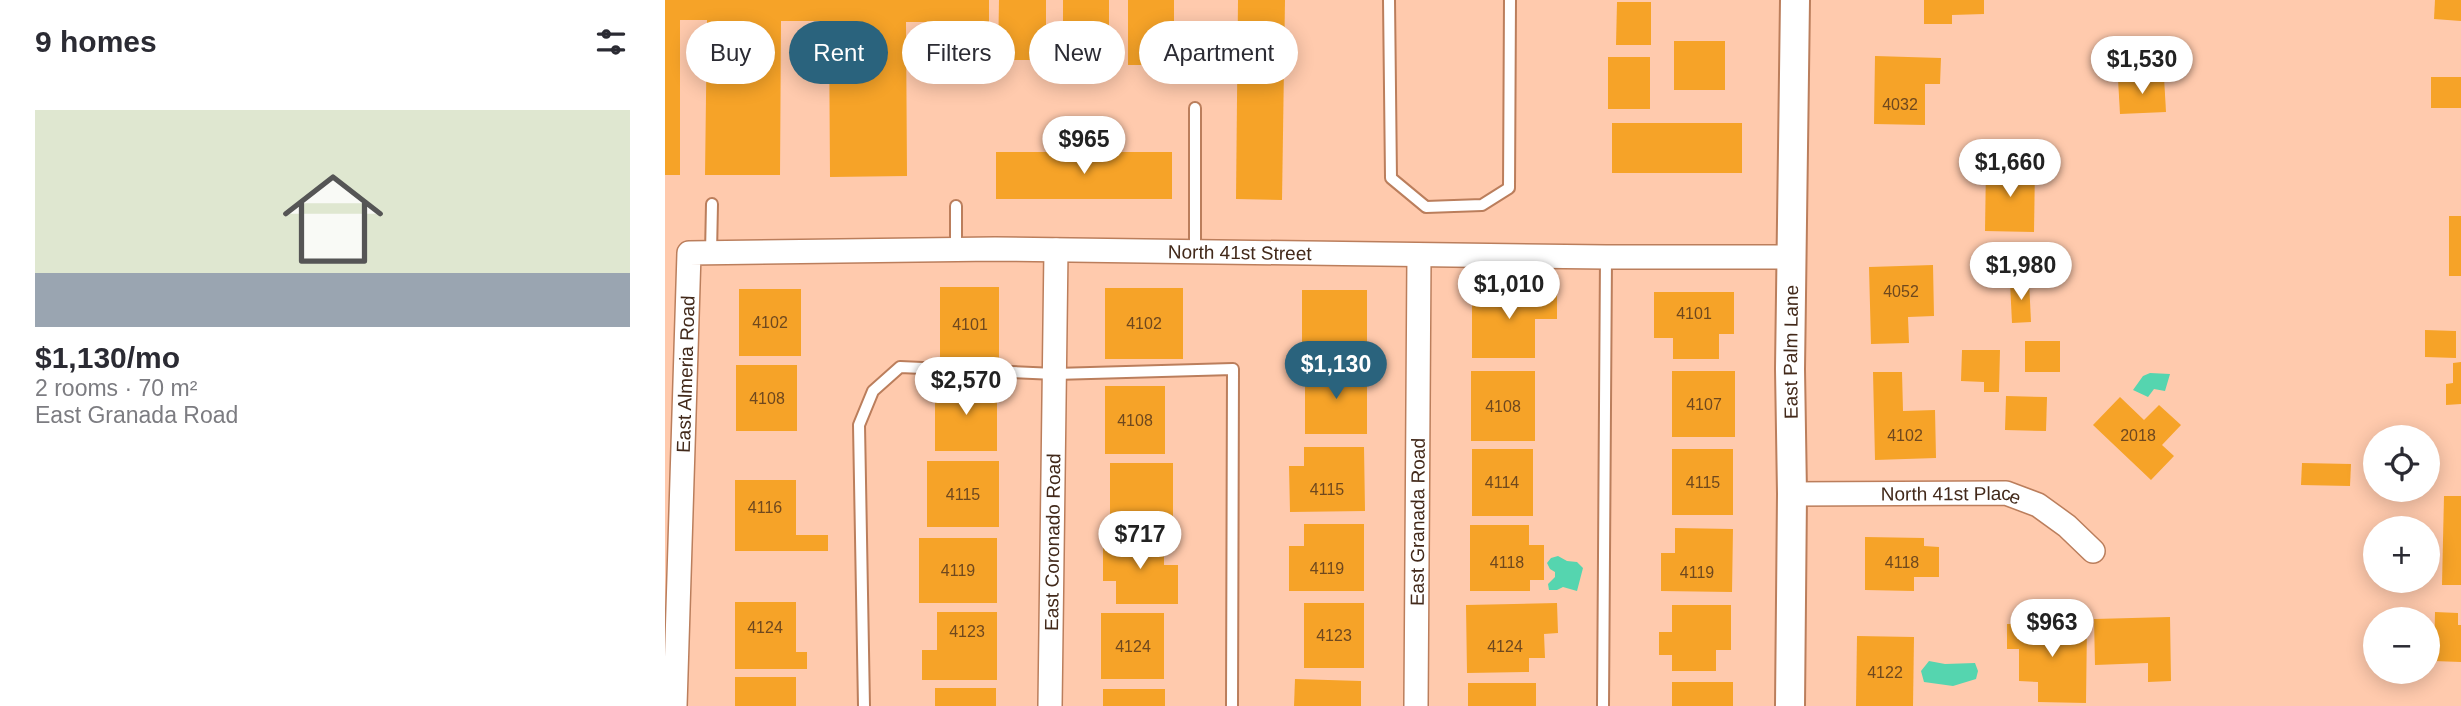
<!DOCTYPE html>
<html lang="en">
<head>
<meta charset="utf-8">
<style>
	:root { --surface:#fff; --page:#f2f2f3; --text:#2b2b33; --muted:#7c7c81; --line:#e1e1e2; --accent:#2a637d }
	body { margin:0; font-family:Helvetica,sans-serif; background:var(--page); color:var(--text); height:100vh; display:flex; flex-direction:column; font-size:26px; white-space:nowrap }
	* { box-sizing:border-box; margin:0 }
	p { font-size:23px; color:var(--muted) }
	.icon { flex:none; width:38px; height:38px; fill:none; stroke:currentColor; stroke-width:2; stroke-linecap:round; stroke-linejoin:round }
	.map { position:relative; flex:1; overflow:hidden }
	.drawer { display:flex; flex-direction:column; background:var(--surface); width:665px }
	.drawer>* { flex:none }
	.hud { position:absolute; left:21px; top:21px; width:665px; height:63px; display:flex; gap:14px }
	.fabs { position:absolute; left:1698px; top:425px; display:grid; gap:14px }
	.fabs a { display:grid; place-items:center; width:77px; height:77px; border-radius:50%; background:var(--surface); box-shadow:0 4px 18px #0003; font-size:35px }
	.price { position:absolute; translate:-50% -60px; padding:0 16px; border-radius:24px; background:#fff; color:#222; font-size:23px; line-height:46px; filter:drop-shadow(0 2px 4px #0008) }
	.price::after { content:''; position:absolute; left:50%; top:42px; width:21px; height:16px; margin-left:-10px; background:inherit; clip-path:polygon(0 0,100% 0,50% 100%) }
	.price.selected { background:var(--accent); color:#fff }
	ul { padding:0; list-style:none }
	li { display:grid; align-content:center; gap:14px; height:371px; padding:0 35px }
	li+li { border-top:2px solid var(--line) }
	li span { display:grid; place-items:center; height:217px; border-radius:0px; color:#555 }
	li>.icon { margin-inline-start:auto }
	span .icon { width:126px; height:126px; fill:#fffc; stroke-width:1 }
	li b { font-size:30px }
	h2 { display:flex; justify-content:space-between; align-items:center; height:84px; padding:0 35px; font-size:30px }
	.chip { padding:0 24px; border-radius:32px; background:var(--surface); box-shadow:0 4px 18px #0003; font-size:24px; line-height:63px }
	.chip.selected { background:var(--accent); color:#fff }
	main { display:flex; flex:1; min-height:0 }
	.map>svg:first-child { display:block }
</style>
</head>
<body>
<main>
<section class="drawer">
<h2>9 homes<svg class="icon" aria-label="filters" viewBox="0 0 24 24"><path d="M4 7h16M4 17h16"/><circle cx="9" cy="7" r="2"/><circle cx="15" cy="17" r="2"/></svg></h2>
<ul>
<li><span style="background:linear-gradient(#dfe7d0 75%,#9aa5b1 0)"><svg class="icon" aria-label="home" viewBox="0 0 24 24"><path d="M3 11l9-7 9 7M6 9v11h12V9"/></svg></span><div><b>$1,130/mo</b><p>2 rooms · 70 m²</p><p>East Granada Road</p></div></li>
</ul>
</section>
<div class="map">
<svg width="1796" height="706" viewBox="0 0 1796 706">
	<rect width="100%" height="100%" fill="#ffcaad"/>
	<g fill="#55d5af">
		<path d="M1485,373L1505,374L1500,391L1489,389L1483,397L1468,390L1478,376Z"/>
		<path d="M893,556L902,561L912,562L918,568L912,591L898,587L892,590H884L883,584L890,577V572L885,569L882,563L886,558Z"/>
		<path d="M1264,661L1280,664L1310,663L1313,671L1311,679L1288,686L1259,682L1256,671Z"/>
	</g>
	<g fill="#f6a328">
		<path d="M0,0H324V22H241L242,176L165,177L164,21H116L115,175H40L42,20H15V175H0Z"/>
		<path d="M334,0H381V60H333Z"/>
		<rect x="398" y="0" width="46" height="64"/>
		<rect x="463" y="0" width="46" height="65"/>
		<path d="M573,0H620L617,200L571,199Z"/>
		<path d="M1259,0H1319V14L1287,15V24H1259Z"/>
		<path d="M1770,0H1796V21L1769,19Z"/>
		<path d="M952,2H986V45H951Z"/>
		<rect x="1009" y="41" width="51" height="49"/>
		<path d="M1210,56L1276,58L1275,84H1260V125L1209,124Z"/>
		<rect x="943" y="57" width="42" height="52"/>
		<path d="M1499,77L1501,112L1455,114L1453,79Z"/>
		<rect x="1766" y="77" width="30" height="31"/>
		<rect x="947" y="123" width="130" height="50"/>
		<rect x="331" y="152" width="176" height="47"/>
		<path d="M1321,165L1370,166L1369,232L1320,231Z"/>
		<rect x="1784" y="216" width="12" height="60"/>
		<path d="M1268,265L1269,316L1243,317L1244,343L1206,344L1204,267Z"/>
		<path d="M1364,281L1366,322L1347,323L1345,282Z"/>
		<rect x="275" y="287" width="59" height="75"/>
		<rect x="440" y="288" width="78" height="71"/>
		<rect x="74" y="289" width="62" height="67"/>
		<path d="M807,289H892V319H870V358H807Z"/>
		<rect x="637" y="290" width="65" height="67"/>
		<path d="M989,292H1069V334H1054V359H1008V338H989Z"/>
		<path d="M1760,330L1791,331V358L1760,357Z"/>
		<rect x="1360" y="341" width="35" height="31"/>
		<path d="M1297,350H1335L1334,392H1319V382L1296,381Z"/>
		<path d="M1796,362V404L1781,405V384L1788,383V363Z"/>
		<rect x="71" y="365" width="61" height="66"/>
		<rect x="640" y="368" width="62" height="66"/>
		<rect x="806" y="371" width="64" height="70"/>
		<rect x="1007" y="371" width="63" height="66"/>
		<path d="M1208,372H1237L1238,411L1270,410L1271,458L1210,460Z"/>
		<rect x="270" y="383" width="62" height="68"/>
		<rect x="440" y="386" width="60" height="68"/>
		<path d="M1341,396L1382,397L1381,431L1340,430Z"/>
		<path d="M1455,397L1479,420L1494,405L1516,425L1497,445L1509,456L1486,480L1428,425Z"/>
		<path d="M639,447H699L700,511L625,512L624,466H639Z"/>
		<rect x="807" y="449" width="61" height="67"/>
		<rect x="1007" y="449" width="61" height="66"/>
		<rect x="262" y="461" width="72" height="66"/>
		<rect x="445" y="463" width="63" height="65"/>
		<path d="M1637,463L1686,464L1685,486L1636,485Z"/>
		<path d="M70,480H131V535H163V551H70Z"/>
		<path d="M1779,496H1796V585H1777Z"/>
		<path d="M639,524H699V591H624V546H639Z"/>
		<path d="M805,525H864V545H879V580H865V591H805Z"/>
		<path d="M1010,528L1068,529L1067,592L996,591V553H1010Z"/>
		<path d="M1200,537L1259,538V546L1274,547V577H1249V591L1200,590Z"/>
		<rect x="254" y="538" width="78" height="65"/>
		<path d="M438,538H499V565H513V604H451V581H438Z"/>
		<path d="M70,602H131V652H142V669H70Z"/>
		<rect x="639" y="603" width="60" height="65"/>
		<path d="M892,603L893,633L879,634L880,658H864V672L802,673L801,605Z"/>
		<path d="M1007,605H1066V650H1051V671H1007V655H994V632H1007Z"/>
		<path d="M272,612H332V680H257V650H272Z"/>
		<path d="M1770,612L1793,613V625H1796V662L1769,661Z"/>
		<rect x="436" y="613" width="63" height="66"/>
		<path d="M1505,617L1506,681L1483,682V663L1430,665L1429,619Z"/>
		<path d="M1342,624H1422L1421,703L1373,702V682L1354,681V649H1342Z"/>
		<path d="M1192,636L1249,637L1248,706H1191Z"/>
		<rect x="70" y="677" width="61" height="29"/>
		<path d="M630,679L696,681V706H629Z"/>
		<rect x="1007" y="682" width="61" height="24"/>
		<rect x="803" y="683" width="68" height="23"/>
		<rect x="270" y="688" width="61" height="18"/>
		<rect x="438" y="689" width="62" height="17"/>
	</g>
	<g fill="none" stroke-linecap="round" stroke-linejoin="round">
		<defs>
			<g id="service">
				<path d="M724,0L726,178L761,207L817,205L844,188L845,0"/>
				<path d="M530,108V251"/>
				<path d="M291,206V250"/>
				<path d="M46,253L47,204"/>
				<path d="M199,706L194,425L208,391L235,367L390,374L568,369L567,706"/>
				<path d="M938,706L941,257"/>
			</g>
			<g id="minor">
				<path id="s1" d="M1127,494L1341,493L1373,505L1402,526L1428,551"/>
				<path id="s2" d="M10,706L24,253L330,249L941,257H1128"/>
				<path id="s3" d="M385,706L391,250"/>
				<path id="s4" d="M751,706L754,255"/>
			</g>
			<g id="tertiary">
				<path id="s5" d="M1125,706L1127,494L1125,369L1130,0"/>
			</g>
		</defs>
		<use href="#service" stroke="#bb7e5c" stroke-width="14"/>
		<use href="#minor" stroke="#bb7e5c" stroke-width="26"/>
		<use href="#tertiary" stroke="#bb7e5c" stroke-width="32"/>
		<use href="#service" stroke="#fff" stroke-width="10"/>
		<use href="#minor" stroke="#fff" stroke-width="23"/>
		<use href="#tertiary" stroke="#fff" stroke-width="28"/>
	</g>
	<g text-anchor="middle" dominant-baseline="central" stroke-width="7" stroke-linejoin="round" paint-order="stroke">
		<g font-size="16" fill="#6f481e">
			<text x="1235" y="104">4032</text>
			<text x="1236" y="291">4052</text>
			<text x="1029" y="313">4101</text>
			<text x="105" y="322">4102</text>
			<text x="479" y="323">4102</text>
			<text x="305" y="324">4101</text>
			<text x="102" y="398">4108</text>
			<text x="1039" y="404">4107</text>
			<text x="838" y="406">4108</text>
			<text x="470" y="420">4108</text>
			<text x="1240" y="435">4102</text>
			<text x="1473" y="435">2018</text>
			<text x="837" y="482">4114</text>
			<text x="1038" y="482">4115</text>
			<text x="662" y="489">4115</text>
			<text x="298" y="494">4115</text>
			<text x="100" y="507">4116</text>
			<text x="842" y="562">4118</text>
			<text x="1237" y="562">4118</text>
			<text x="662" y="568">4119</text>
			<text x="293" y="570">4119</text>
			<text x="1032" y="572">4119</text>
			<text x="100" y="627">4124</text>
			<text x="302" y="631">4123</text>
			<text x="669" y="635">4123</text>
			<text x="468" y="646">4124</text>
			<text x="840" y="646">4124</text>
			<text x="1220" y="672">4122</text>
		</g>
		<g font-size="19" fill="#42291a" stroke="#fef7f3">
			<text stroke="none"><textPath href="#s2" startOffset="1004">North 41st Street</textPath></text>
			<text stroke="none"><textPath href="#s5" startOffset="354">East Palm Lane</textPath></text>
			<text stroke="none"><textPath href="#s2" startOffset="332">East Almeria Road</textPath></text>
			<text stroke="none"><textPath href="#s1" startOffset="159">North 41st Place</textPath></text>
			<text stroke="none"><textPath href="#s4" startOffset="184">East Granada Road</textPath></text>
			<text stroke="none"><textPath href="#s3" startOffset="164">East Coronado Road</textPath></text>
		</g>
	</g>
</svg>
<div class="fabs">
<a><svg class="icon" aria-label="locate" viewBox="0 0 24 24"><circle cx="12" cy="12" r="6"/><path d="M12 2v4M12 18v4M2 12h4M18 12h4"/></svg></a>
<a>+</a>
<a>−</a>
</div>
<b class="price" style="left:1477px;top:96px">$1,530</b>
<b class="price" style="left:419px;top:176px">$965</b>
<b class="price" style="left:1345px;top:199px">$1,660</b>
<b class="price" style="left:1356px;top:302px">$1,980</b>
<b class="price" style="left:844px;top:321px">$1,010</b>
<b class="price selected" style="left:671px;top:401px">$1,130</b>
<b class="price" style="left:301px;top:417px">$2,570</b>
<b class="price" style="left:475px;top:571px">$717</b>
<b class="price" style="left:1387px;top:659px">$963</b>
<div class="hud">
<a class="chip">Buy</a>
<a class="chip selected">Rent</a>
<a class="chip">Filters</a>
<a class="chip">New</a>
<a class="chip">Apartment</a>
</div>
</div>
</main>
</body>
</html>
